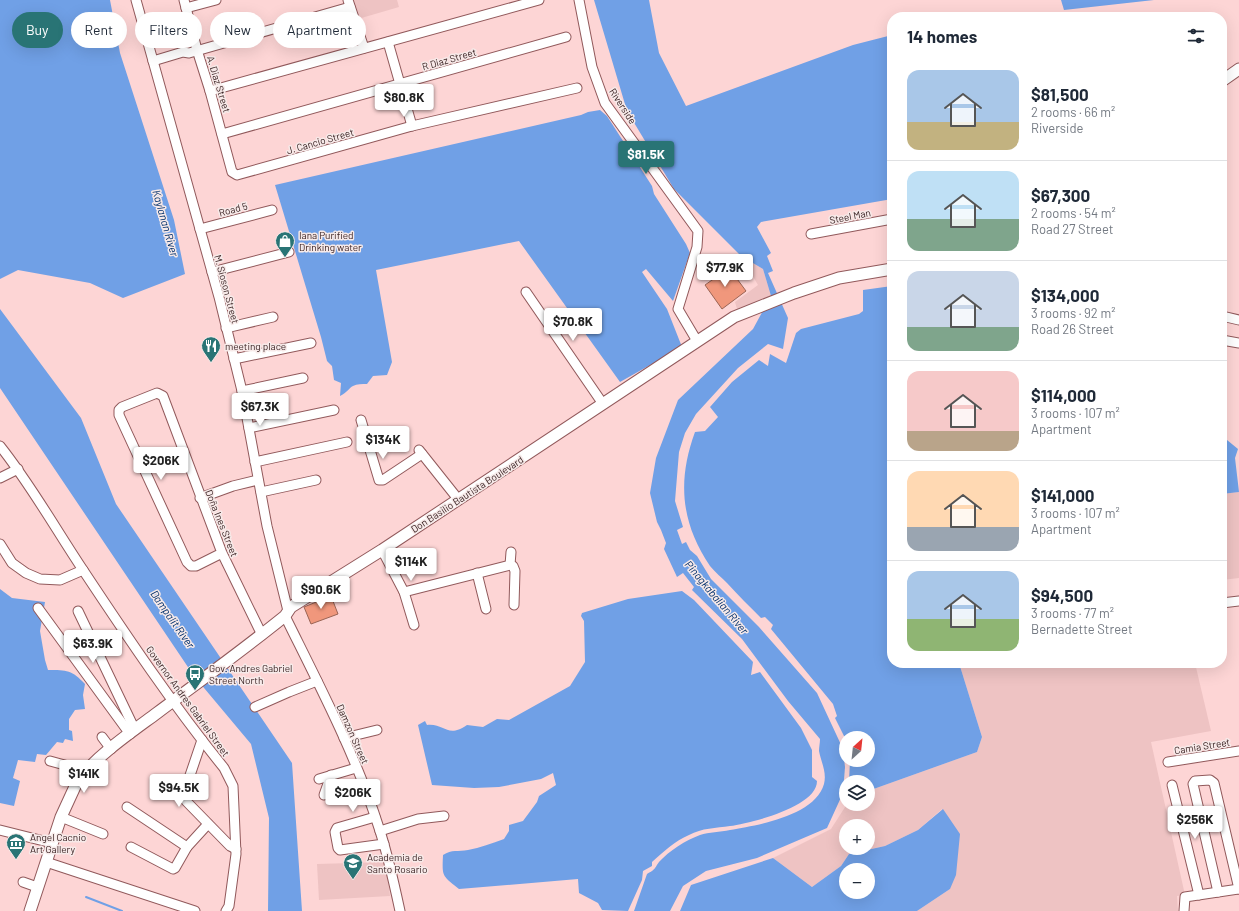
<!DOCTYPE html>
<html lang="en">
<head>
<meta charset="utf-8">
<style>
	:root { --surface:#fff; --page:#f6f6f7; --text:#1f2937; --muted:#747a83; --line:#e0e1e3; --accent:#297475 }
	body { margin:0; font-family:Barlow,sans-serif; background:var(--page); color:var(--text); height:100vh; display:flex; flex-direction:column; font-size:15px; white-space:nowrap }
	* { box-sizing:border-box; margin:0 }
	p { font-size:13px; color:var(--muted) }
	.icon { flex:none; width:22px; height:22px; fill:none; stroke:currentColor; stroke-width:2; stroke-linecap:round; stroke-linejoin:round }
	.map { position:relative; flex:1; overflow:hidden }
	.drawer { position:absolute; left:887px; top:12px; width:340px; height:656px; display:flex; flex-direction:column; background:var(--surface); border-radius:16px; box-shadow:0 4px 16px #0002 }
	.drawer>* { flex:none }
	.guide { position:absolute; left:12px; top:12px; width:380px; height:36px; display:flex; gap:8px }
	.needle { width:26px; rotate:27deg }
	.buttons { position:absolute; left:839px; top:731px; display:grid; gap:8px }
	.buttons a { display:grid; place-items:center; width:36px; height:36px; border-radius:50%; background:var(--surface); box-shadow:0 4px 16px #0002; font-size:20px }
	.price { position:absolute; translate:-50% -34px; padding:0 9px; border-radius:4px; background:#fff; color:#222; font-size:13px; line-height:26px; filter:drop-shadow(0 1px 2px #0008) }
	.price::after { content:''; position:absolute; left:50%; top:24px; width:12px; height:9px; margin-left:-6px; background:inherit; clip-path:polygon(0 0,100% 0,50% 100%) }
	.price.selected { background:var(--accent); color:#fff }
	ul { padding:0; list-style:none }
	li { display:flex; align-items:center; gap:12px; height:100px; padding:0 20px }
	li+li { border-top:1px solid var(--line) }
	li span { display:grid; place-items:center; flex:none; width:112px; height:80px; border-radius:12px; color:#555 }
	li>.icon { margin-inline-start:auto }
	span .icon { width:48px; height:48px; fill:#fffc; stroke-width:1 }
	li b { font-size:17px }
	h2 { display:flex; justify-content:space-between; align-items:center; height:48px; padding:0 20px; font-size:17px }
	.chip { padding:0 14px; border-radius:18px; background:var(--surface); box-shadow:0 4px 16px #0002; font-size:14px; line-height:36px }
	.chip.selected { background:var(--accent); color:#fff }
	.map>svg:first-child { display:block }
</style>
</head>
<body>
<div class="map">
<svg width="1239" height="911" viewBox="0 0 1239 911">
	<rect width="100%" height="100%" fill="#fdd5d5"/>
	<g fill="#eec3c3" fill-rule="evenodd">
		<path d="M352,0H397L399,7L358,19Z"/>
		<path d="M741,256L763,269L771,296L737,309L735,302L758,285Z"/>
		<path d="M1239,492V578L1222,580V494Z"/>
		<path d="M959,663H1195L1211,731L1151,742L1185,895L1177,896L1178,911H917L950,889L942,809L918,830L885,846L849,854L841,866L812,887L773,858L831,829L847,804H868V791L977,752L982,737ZM846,826H868V848H846Z"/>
		<path d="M386,862L390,896L319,900L317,864Z"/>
	</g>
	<g fill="#70a0e6" fill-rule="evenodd">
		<path d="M0,0H110L120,53L174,220L185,274L123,298L90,283L18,270L0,279Z"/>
		<path d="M594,0H649L659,53L686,106L853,45L892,35V199L761,222L757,227L771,253L767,256L773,271L768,273L788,318L783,349L768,344L738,368L696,414L685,433L679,452L675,501L683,527L677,530L682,544L686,542L690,550L697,556L711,579L759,627L817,693L843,749L845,767L843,793L827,828L757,858L706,871L683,886L670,911H634L647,874C656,869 654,869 659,862C669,851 686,840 700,835C709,832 720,832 730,830C758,825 815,816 824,784C827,772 821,762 819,751C819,747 820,743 820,739L788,701L742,639L692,590L694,587L683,573L677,577L664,549L666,543L661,530L657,522L650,493L656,458L678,400L753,329L771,296L763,269L741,256L674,189L627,111Z"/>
		<path d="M1061,0H1154L1064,10Z"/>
		<path d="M600,110L607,116L652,186L654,194L686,244L690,253L673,301L646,269L642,272L667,309L682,347L620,382L519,241L376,270L392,362L387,375L373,376L367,384C362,384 357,384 353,386C349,388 348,392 340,396L341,383L334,380L332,366L327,361L321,337L275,185L581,115L588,112Z"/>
		<path d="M892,286V663H959L982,737L977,752L868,791V782H849L850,760H868V738H846V740L835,718L837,716L833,704L771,629L773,625L765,617L761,618C750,607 738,595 727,583C722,578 715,572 710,566C681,523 677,481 695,432L705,431L718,417L710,407L732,382L759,360L768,366L770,354L786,363L796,333L801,329L859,314L863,311V290Z"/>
		<path d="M0,309L81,418L116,504L292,763L302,911H268L269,818L251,744L194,676L0,388Z"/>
		<path d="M1222,439L1227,440L1238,449L1235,458L1239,492L1222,494Z"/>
		<path d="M0,589L12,598L45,602L40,631L45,660L48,670C67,670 72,670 85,684L83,695L85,709L75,710L69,719V730L72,731L73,741L65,739L63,743L57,742L46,755L37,754L35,762L18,760L13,778L20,781L14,806L0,803Z"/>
		<path d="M682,591L694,600L753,662L751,675L760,672L801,728L812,750V777L817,781C817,807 751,823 730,826C716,828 702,828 689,835C675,841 663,852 652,862V866L643,871L642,880L628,911L602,910L598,903L579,893L578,879L459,889C442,875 442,877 443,855C452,849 458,852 468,850C480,848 492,843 504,839L509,831V825L523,821L537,802L539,796L556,785L553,773L541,779L499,787L474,788L432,785L418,725L425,721L427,725C445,723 447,739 467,725L483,727L497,719L509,720L570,686L585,662L584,621L581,616L582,613L628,599Z"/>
		<path d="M943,809L960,834L956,875L950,889L917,911H680L691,885L773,858L812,887L841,866L849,854L885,846L918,830ZM846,870H868V892H846Z"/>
	</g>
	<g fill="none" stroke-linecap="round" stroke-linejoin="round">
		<path stroke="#70a0e6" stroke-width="2" d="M86,897L122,911"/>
	</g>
	<g fill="#f0977c" stroke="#9a6454">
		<path d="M729,268L746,291L722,309L705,285Z"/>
		<path d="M331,596L338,614L311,624L304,607Z"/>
	</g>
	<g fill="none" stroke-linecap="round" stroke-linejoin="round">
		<defs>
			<g id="minor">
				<path d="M136,0L219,297L242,391L267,526L288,611"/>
				<path d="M184,0L197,50L210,91L232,172L237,175L412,126L577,88"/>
				<path d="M348,0L364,48"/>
				<path d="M579,0L592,67L605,103L698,231L697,247L678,309L697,341"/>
				<path d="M186,8L216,0"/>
				<path d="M388,42L412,126"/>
				<path d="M153,61L183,52L189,53L350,7"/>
				<path d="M210,91L539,0"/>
				<path d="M222,134L566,37"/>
				<path d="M200,229L272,210"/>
				<path d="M811,234L892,219"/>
				<path d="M212,272L289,252"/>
				<path d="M526,292L603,404"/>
				<path d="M1222,316L1239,320"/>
				<path d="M226,328L273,317"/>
				<path d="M1222,340L1239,343"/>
				<path d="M234,359L311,343"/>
				<path d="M242,391L303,378"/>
				<path d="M361,420L379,480H383L422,454"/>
				<path d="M249,428L334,410"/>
				<path d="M0,446C31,485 55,528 83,570C128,638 173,705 224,768L233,786L236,854L229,906L226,911"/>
				<path d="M419,450L458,499"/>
				<path d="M255,462L347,442"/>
				<path d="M0,478L18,469"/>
				<path d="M261,492L316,480"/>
				<path d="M200,498L233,486L258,480"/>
				<path d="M0,544L12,563L26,573L40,579L60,580L83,570"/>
				<path d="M382,550L404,592L414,625"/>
				<path d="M222,553L196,566H191L187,562L119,415V410L122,407L157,393L163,396L222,553L262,635"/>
				<path d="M510,565L511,552"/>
				<path d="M477,573L486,609"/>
				<path d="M404,592L510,565L513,566L515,571L514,605"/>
				<path d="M1222,603L1239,601"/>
				<path d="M38,608L130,734"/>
				<path d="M78,611L135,730"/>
				<path d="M285,616C319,685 356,755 379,828C388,855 394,883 400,911"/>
				<path d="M255,707L289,692L317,681"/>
				<path d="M102,737L111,749"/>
				<path d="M344,738L377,730"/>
				<path d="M202,740L184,793L186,801L230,846L236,849"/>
				<path d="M50,761L72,767L82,775"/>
				<path d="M1168,762L1239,751"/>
				<path d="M319,779L356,768"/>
				<path d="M1172,785L1199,895"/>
				<path d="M324,795L331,775"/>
				<path d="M127,807L187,847"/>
				<path d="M61,817L103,834"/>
				<path d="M375,817L337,828L335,832L338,848L340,850L384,844"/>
				<path d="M0,830L52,843"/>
				<path d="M380,831L418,819L444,816"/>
				<path d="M131,847L173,869L175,868L187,847L208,824"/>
				<path d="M46,862L195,911"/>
				<path d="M23,882L37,887"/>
				<path d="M1218,892L1193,784L1195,781L1210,780L1214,783L1239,889"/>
				<path d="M1184,911L1185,897L1239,889"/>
			</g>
			<g id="major">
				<path d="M1222,81L1239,69"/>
				<path d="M30,911L61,817L78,780C99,754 130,733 157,713C200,681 243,650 285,616L291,607L382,550L734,317L794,293L839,278L892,269"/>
			</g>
		</defs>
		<use href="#minor" stroke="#91595b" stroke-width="11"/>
		<use href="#major" stroke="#91595b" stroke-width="13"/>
		<use href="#minor" stroke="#fff" stroke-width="9"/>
		<use href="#major" stroke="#fff" stroke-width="11"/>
	</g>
	<defs>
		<symbol id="shop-pin" viewBox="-11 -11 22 30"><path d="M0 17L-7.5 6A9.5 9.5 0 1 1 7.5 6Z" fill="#297475" stroke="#f7eae9"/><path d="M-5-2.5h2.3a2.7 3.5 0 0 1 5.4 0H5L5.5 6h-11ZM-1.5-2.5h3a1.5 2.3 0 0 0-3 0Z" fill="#fff"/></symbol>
		<symbol id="restaurant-pin" viewBox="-11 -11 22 30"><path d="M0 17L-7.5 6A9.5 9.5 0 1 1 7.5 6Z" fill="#297475" stroke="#f7eae9"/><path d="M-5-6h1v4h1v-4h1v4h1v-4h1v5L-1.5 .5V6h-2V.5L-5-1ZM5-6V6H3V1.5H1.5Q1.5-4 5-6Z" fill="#fff"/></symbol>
		<symbol id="bus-pin" viewBox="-11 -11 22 30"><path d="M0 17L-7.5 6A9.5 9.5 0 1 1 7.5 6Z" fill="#297475" stroke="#f7eae9"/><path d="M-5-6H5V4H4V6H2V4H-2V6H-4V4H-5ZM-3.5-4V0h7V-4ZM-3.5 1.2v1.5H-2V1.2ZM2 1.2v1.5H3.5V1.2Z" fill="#fff"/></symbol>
		<symbol id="museum-pin" viewBox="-11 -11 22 30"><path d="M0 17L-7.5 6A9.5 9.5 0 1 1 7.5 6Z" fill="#297475" stroke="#f7eae9"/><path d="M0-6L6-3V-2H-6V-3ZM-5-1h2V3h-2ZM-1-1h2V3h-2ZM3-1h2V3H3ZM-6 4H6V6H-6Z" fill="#fff"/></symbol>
		<symbol id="school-pin" viewBox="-11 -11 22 30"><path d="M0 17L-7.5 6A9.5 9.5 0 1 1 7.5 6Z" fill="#297475" stroke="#f7eae9"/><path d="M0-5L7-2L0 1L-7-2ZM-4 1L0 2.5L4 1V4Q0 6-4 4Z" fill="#fff"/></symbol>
	</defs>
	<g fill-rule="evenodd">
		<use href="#shop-pin" x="274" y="230" width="22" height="30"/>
		<use href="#restaurant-pin" x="200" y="335" width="22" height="30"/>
		<use href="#bus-pin" x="184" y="663" width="22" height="30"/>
		<use href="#museum-pin" x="5" y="832" width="22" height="30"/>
		<use href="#school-pin" x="342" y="852" width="22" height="30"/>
	</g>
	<g text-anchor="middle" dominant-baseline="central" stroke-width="3" stroke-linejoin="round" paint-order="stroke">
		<g font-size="10" fill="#361e1f" stroke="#f7eae9">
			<text transform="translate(449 59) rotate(-16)">R Diaz Street</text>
			<text transform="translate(219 84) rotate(73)">A. Diaz Street</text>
			<text transform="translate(623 106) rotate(57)">Riverside</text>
			<text transform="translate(320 141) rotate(-16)">J. Cancio Street</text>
			<text transform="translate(233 209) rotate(-15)">Road 5</text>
			<text transform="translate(850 216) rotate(-11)">Steel Man</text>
			<text transform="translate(227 289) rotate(75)">M. Sioson Street</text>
			<text transform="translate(467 494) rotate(-33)">Don Basilio Bautista Boulevard</text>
			<text transform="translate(222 523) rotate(68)">Doña Ines Street</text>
			<text transform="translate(188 701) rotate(54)">Governor Andres Gabriel Street</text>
			<text transform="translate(353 734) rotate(66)">Damzon Street</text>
			<text transform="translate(1202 746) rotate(-9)">Camia Street</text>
		</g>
		<g font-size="10" fill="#361e1f" stroke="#f7eae9" text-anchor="start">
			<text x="299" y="235">Iana Purified<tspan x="299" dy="12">Drinking water</tspan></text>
			<text x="225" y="346">meeting place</text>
			<text x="209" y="668">Gov. Andres Gabriel<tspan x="209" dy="12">Street North</tspan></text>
			<text x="30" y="837">Angel Cacnio<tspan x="30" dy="12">Art Gallery</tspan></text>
			<text x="367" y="857">Academia de<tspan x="367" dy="12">Santo Rosario</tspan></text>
		</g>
		<g font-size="11" font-style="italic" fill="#002f6b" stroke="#f7eae9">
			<text transform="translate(166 223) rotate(74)">Kaylanan River</text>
			<text transform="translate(717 597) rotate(50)">Pinagkabalian River</text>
			<text transform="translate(173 619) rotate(55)">Dampalit River</text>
		</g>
	</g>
</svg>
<div class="buttons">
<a><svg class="needle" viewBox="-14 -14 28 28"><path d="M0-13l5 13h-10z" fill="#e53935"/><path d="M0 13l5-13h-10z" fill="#747a83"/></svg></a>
<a><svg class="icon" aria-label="layers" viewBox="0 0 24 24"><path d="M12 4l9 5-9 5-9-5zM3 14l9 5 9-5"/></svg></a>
<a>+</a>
<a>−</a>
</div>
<b class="price" style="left:404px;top:118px">$80.8K</b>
<b class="price selected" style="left:646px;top:175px">$81.5K</b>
<b class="price" style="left:725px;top:288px">$77.9K</b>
<b class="price" style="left:573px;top:342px">$70.8K</b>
<b class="price" style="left:260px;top:427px">$67.3K</b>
<b class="price" style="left:383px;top:460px">$134K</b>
<b class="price" style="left:161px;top:481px">$206K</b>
<b class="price" style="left:411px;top:582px">$114K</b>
<b class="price" style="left:321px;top:610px">$90.6K</b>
<b class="price" style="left:93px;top:664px">$63.9K</b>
<b class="price" style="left:84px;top:794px">$141K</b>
<b class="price" style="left:179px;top:808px">$94.5K</b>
<b class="price" style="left:353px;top:813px">$206K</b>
<b class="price" style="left:1195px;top:840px">$256K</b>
<div class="guide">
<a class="chip selected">Buy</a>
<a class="chip">Rent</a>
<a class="chip">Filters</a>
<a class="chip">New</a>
<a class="chip">Apartment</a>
</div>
<section class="drawer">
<h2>14 homes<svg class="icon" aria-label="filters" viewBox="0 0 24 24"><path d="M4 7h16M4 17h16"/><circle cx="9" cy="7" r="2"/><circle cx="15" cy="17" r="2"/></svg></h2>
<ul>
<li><span style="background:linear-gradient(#a9c7e8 65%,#c2b280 0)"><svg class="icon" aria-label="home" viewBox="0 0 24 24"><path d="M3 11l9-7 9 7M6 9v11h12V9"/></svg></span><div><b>$81,500</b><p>2 rooms · 66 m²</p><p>Riverside</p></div></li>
<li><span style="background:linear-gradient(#bfe0f5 60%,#7fa58c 0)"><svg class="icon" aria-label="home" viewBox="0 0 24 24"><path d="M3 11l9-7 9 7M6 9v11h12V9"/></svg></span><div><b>$67,300</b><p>2 rooms · 54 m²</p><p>Road 27 Street</p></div></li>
<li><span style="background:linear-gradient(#c9d6e8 70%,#7fa58c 0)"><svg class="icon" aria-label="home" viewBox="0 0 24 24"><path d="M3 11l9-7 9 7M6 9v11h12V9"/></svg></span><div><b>$134,000</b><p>3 rooms · 92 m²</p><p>Road 26 Street</p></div></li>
<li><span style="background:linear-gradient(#f6c9c9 75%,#b9a48a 0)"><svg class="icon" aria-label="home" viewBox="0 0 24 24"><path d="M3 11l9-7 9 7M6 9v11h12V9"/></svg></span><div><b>$114,000</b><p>3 rooms · 107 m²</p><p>Apartment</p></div></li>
<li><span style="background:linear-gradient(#ffd9b3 70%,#9aa5b1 0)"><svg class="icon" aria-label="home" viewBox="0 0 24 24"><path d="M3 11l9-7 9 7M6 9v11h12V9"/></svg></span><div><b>$141,000</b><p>3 rooms · 107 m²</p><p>Apartment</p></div></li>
<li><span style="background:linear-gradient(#a9c7e8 60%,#8fb573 0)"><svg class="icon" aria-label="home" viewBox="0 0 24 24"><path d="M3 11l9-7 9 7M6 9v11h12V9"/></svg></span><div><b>$94,500</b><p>3 rooms · 77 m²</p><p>Bernadette Street</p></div></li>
</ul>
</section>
</div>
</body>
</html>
